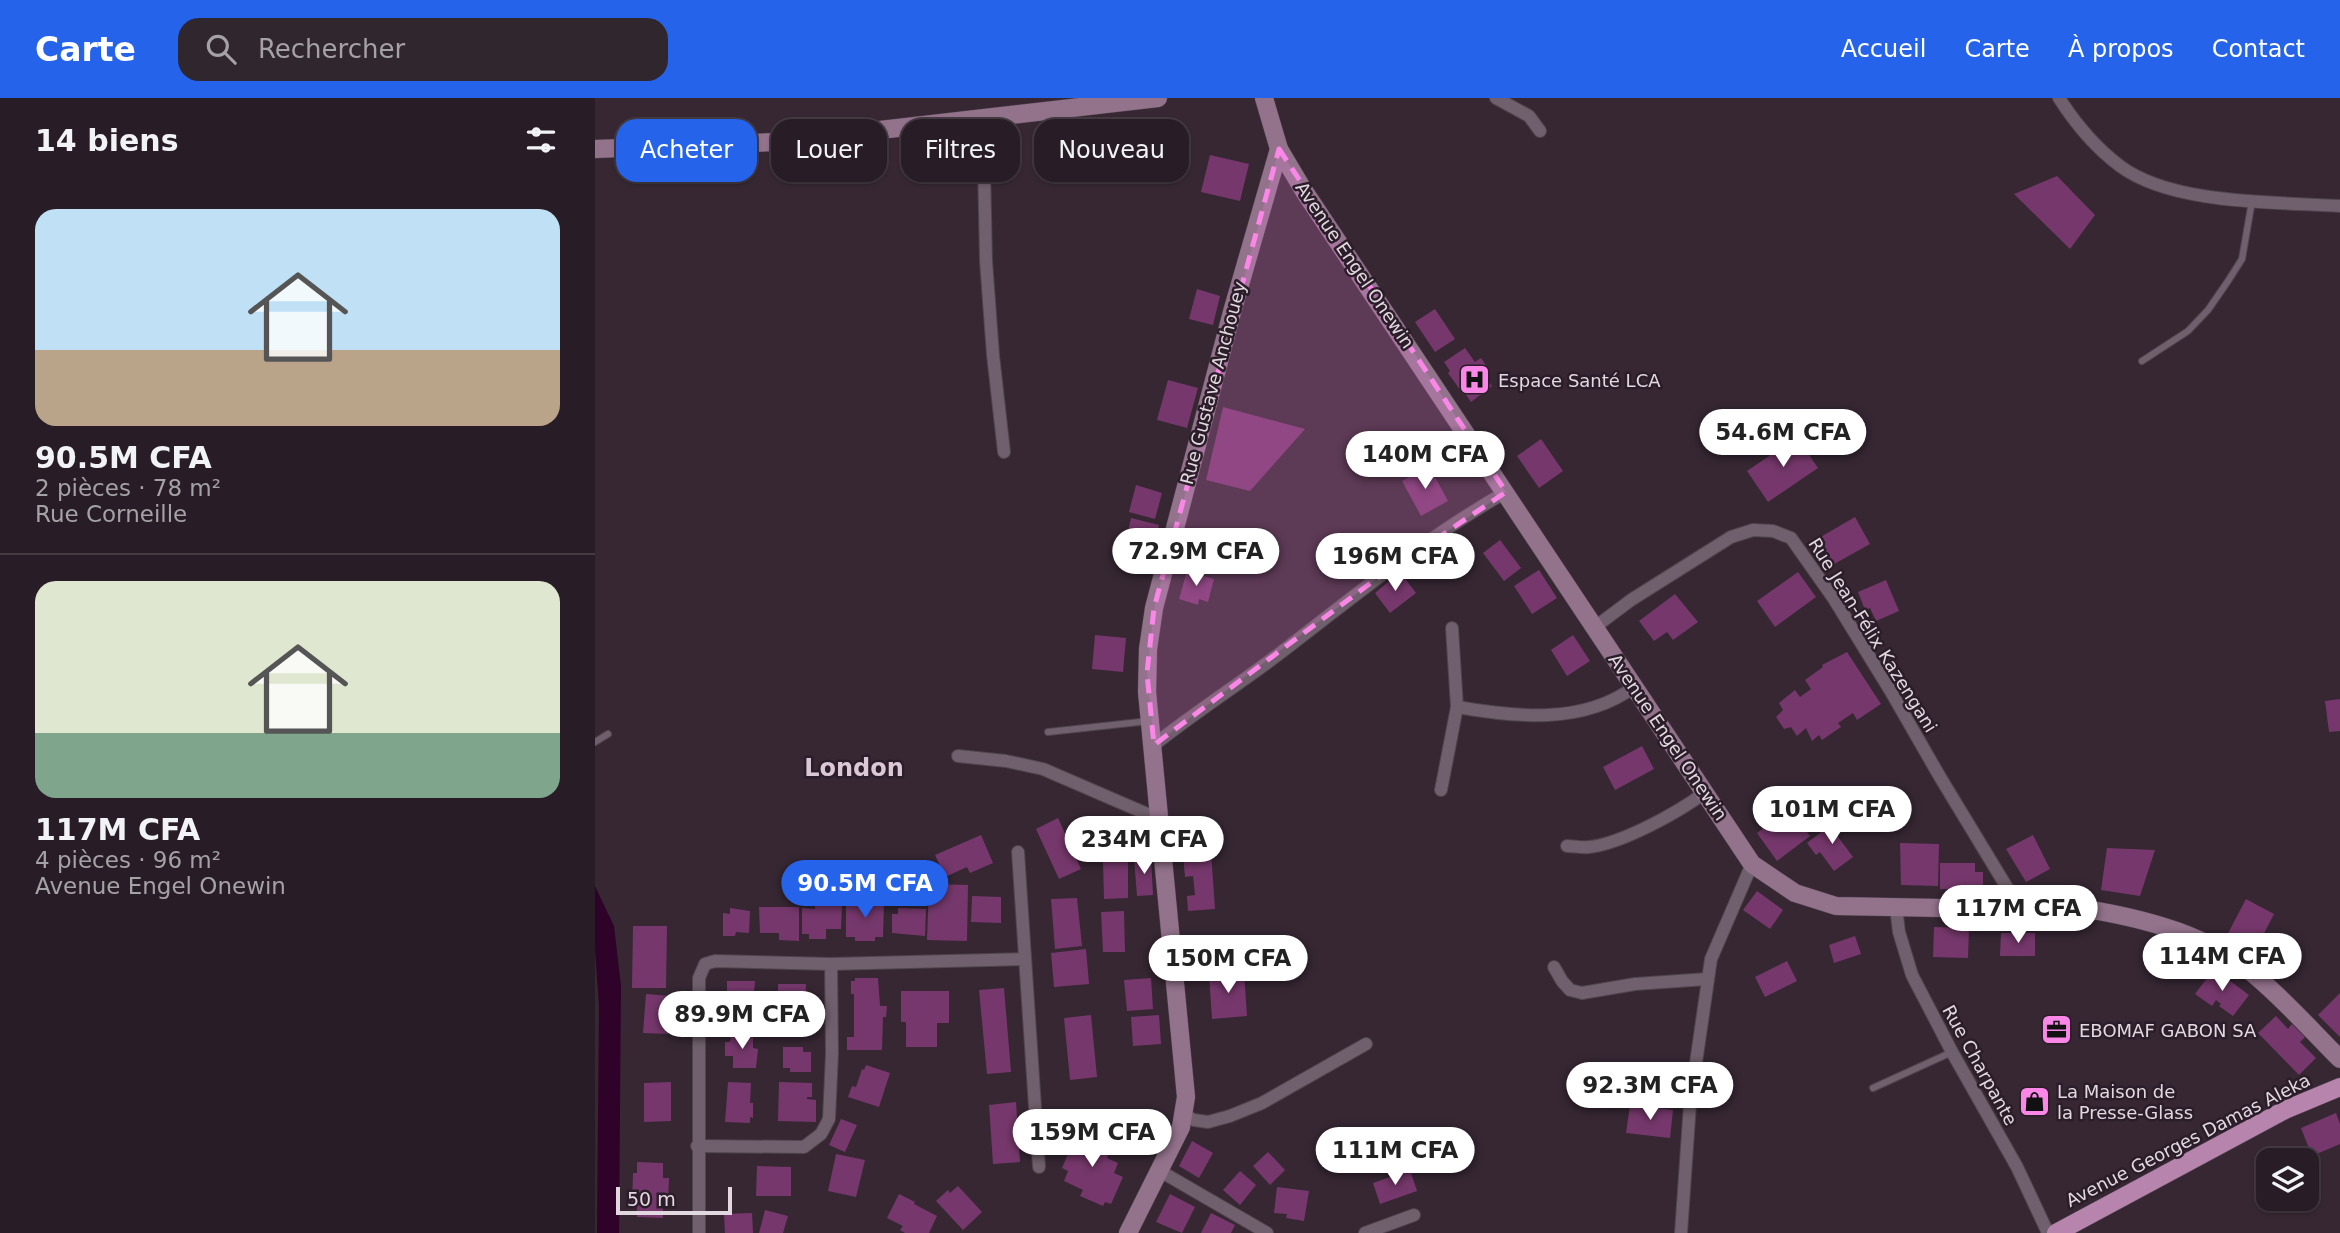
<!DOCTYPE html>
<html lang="fr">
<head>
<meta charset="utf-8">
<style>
	:root { --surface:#281d26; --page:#30262e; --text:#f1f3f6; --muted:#a5a2a7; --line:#443b43; --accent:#2563eb }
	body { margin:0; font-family:"DejaVu Sans",sans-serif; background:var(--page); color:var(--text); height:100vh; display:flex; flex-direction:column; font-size:26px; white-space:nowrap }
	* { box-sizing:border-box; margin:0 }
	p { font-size:23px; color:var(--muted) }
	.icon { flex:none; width:38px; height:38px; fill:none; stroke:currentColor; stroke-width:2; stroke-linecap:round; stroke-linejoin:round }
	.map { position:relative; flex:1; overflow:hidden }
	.sheet { display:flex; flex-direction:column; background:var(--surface); width:595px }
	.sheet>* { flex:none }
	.top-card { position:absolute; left:21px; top:21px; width:665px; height:63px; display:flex; gap:14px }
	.buttons { position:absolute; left:1661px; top:1050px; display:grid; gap:14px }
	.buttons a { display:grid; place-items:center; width:63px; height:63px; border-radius:14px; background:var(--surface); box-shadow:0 2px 5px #0004,0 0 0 2px var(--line); font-size:35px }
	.scale { position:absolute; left:21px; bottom:18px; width:116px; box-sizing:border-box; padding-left:7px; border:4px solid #e2d8df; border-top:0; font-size:19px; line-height:24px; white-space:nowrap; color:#e2d8df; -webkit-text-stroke:5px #2b1d29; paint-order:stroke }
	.price { position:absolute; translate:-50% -60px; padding:0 16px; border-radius:24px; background:#fff; color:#222; font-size:23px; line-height:46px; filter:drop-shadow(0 2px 4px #0008) }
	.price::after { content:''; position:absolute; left:50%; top:42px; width:21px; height:16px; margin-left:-10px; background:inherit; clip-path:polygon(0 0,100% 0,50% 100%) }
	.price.on { background:var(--accent); color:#fff }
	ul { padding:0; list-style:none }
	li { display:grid; align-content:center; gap:14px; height:371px; padding:0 35px }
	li+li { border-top:2px solid var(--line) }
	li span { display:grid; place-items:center; height:217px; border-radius:21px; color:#555 }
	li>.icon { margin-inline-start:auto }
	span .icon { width:126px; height:126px; fill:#fffc; stroke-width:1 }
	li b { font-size:30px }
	h2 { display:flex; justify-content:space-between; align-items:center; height:84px; padding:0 35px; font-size:30px }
	.chip { padding:0 24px; border-radius:21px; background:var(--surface); box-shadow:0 2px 5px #0004,0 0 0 2px var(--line); font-size:24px; line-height:63px }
	.chip.on { background:var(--accent); color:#fff }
	header { display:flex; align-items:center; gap:42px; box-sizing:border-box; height:98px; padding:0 35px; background:var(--accent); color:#fff }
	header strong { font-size:33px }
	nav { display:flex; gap:38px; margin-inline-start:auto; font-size:24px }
	.search { width:490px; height:63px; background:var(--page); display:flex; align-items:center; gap:18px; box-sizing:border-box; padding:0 24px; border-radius:21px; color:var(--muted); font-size:26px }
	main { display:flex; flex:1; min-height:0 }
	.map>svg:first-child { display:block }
</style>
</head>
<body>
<header>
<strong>Carte</strong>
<div class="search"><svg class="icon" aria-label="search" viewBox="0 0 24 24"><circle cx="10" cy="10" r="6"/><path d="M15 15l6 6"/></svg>Rechercher</div>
<nav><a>Accueil</a><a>Carte</a><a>À propos</a><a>Contact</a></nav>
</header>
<main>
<section class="sheet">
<h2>14 biens<svg class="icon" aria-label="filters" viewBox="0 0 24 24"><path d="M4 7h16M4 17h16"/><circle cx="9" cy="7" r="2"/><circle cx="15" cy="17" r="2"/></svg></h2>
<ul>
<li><span style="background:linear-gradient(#bfe0f5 65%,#b9a48a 0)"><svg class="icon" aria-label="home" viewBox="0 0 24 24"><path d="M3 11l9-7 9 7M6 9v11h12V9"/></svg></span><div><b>90.5M CFA</b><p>2 pièces · 78 m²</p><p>Rue Corneille</p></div></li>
<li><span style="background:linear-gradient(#dfe7d0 70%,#7fa58c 0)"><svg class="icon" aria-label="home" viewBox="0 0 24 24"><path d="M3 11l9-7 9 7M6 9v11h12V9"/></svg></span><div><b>117M CFA</b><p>4 pièces · 96 m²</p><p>Avenue Engel Onewin</p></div></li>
</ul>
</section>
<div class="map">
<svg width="1745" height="1135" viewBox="0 0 1745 1135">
	<rect width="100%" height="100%" fill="#362733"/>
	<path fill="#2f0229" d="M0,788L19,828L26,888L24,1135H2L4,908L0,852Z"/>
	<g fill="#76386c">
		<path d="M615,57L654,66L645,103L606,94Z"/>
		<path d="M1462,78L1500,117L1475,151L1419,96Z"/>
		<path d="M602,191L625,198L618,227L594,221Z"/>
		<path d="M840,211L860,241L840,254L820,224Z"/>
		<path d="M870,250L880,264L886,260L893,271L887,275L897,288L876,304L870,295L868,296L853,275L855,273L849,264Z"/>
		<path d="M573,282L603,290L592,330L562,322Z"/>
		<path d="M628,309L710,331L655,393L611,382Z"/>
		<path d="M1202,339L1223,370L1173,404L1152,373Z"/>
		<path d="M946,341L968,373L944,390L922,358Z"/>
		<path d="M834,368L853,403L826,418L807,383Z"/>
		<path d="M541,387L567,395L560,421L534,414Z"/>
		<path d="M1260,419L1275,446L1232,470L1217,444Z"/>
		<path d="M536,420L564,427L554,467L527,460Z"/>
		<path d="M613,434L640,440L634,471L601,464L604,451L610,452Z"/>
		<path d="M905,442L926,470L909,483L888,455Z"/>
		<path d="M944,472L962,500L937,516L919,488Z"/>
		<path d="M592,473L619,481L613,504L604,501L603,507L584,501Z"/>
		<path d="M805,474L821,495L795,515L780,495Z"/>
		<path d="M1203,474L1221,499L1180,529L1162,503Z"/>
		<path d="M1291,482L1304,513L1281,523L1275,510L1270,512L1263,494Z"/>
		<path d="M1080,496L1103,524L1078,542L1072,534L1059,543L1044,523Z"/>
		<path d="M500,537L531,540L528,574L497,571Z"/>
		<path d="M978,537L995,563L972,578L956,552Z"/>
		<path d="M1252,554L1286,606L1262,622L1258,615L1243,625L1246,629L1227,642L1224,637L1217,643L1211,630L1202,638L1196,629L1189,631L1181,619L1188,612L1184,605L1200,592L1205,599L1216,591L1210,582L1228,569L1227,567Z"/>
		<path d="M1745,601V633L1734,634L1730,603Z"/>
		<path d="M1047,648L1059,671L1020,692L1008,669Z"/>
		<path d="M1194,711L1215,738L1182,763L1162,735Z"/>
		<path d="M549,719L551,751L528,753L525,721Z"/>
		<path d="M463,720L486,771L464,781L441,731Z"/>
		<path d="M1245,720L1252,728L1241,736L1258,759L1239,773L1225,754L1221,757L1212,745Z"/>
		<path d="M386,737L398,765L375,775L372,769L350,779L340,757Z"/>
		<path d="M1438,737L1455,771L1431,784L1411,751Z"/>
		<path d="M1305,745L1344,746L1343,788L1306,787Z"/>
		<path d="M1512,750L1560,752L1545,798L1506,792Z"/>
		<path d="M616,754L620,811L593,813L592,798L600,797L598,778L590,779L588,756Z"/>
		<path d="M556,759L558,797L542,798L539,760Z"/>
		<path d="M508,764H533V800L509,801Z"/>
		<path d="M1345,765H1380V774H1388V792L1345,791Z"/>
		<path d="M334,786L373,787L372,843L332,842Z"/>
		<path d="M1162,793L1188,812L1175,831L1148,812Z"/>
		<path d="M377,798L406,799V825L376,824Z"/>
		<path d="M482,800L487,848L460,851L456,801Z"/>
		<path d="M1651,801L1679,816L1658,857L1630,841Z"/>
		<path d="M251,803H289L288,839H280V843H260V839H251Z"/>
		<path d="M220,806H247L246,831H231V841H214V836H207V810L220,811Z"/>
		<path d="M164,809H204V843L184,842V835H165Z"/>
		<path d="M135,810L155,813L154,835L141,834L140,838H128V815L135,816Z"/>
		<path d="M303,810L331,811L330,838L297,835V816H303Z"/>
		<path d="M529,813L530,854H508L506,814Z"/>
		<path d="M38,828H72L71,890H37Z"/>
		<path d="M1339,829L1374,830L1373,860L1338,859Z"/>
		<path d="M1406,835H1440V858H1405Z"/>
		<path d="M1260,838L1266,856L1239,865L1234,847Z"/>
		<path d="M491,851L494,886L459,889L456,855Z"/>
		<path d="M1192,863L1202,883L1170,899L1160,879Z"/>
		<path d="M1619,871L1654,897L1638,918L1624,908L1626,906L1621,902L1617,908L1600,896Z"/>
		<path d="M649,874L652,918L617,921L614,876Z"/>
		<path d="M260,880H283L285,908H292L291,919H288L287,952H252V939H259V896H256V883H260Z"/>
		<path d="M556,880L558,911L532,913L529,882Z"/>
		<path d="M132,883H160L157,918H132Z"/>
		<path d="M183,886H211L210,927H183Z"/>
		<path d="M409,890L416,974L392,976L384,892Z"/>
		<path d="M306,893H354V925H342V949H311V924H306Z"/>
		<path d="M1745,895V939L1723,917Z"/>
		<path d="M51,896L76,898L73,936L48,935Z"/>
		<path d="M496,917L502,979L475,982L469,920Z"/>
		<path d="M564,917L566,946L538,948L536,919Z"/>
		<path d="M1681,918L1693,931L1697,926L1710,939L1705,944L1721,960L1704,977L1663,935Z"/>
		<path d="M136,937H158V950L163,951L161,970H138V958H130V944H135Z"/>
		<path d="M188,949H208V954H216V974H195V970H188Z"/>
		<path d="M271,967L295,975L284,1009L253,999L257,988L261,989L267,971L269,972Z"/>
		<path d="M76,984V1023L49,1024V985Z"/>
		<path d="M133,984L156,985L155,1005H158V1020L155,1019V1025L130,1024Z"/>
		<path d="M184,984L217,985V999H212V1001L221,1002V1024L183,1023Z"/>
		<path d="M421,1004L425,1064L398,1066L394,1007Z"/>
		<path d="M1035,1007L1078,1012L1075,1040L1031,1035Z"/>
		<path d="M1741,1015L1745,1026V1046L1717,1058L1706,1030Z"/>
		<path d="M246,1021L262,1027L250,1054L234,1047Z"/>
		<path d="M484,1031L518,1046L512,1060L523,1065L519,1075L528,1079L516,1106L510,1104L508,1108L485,1098L488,1092L469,1083L473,1073L467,1070Z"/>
		<path d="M597,1043L618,1055L604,1080L584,1068Z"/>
		<path d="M673,1054L690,1072L675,1087L658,1068Z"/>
		<path d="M241,1056L270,1062L261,1099L233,1093Z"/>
		<path d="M42,1064L68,1065V1080H74L73,1105H68V1120L42,1119V1108L37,1107L38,1075H42Z"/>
		<path d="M162,1068L196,1069V1098H161Z"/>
		<path d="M815,1072L822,1093L785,1106L778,1085Z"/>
		<path d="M645,1073L661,1087L645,1107L628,1092Z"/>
		<path d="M363,1088L387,1114L368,1132L341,1103L353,1092L355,1095Z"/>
		<path d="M682,1089L714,1093L709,1123L691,1120L692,1116L679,1115Z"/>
		<path d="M304,1096L320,1104L319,1106L342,1118L334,1135H310L305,1132L308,1128L292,1120Z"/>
		<path d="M575,1096L600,1109L587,1135L561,1124Z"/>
		<path d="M170,1112L193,1118L188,1135H164Z"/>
		<path d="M157,1115L158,1135H130L129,1116Z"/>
		<path d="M616,1115L640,1127L636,1135H606Z"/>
	</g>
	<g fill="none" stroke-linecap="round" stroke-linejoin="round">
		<defs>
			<g id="lane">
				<path d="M1547,263L1593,233L1613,212L1633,183L1647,161L1657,103"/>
				<path d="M453,634L554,623"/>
				<path d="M0,644L13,636"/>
				<path d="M1278,990L1357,954"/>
			</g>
			<g id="street">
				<path d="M901,0L934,18L945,33"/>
				<path d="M1464,0C1480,25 1501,50 1525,68C1577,107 1682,104 1745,108"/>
				<path d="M388,20L391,163L398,257L409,354"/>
				<path d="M1000,529L1036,502L1136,439L1158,432L1178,433L1196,440L1239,501L1295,592L1345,679L1425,811"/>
				<path d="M857,530L862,609C920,619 988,627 1039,589"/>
				<path d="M559,647C599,615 643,587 684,556C757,500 830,440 911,394"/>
				<path d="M363,658L411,663L448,671L566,722"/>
				<path d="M846,692L862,609"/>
				<path d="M972,748C979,748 987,750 994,749C1026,746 1084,714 1109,695"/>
				<path d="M423,754L444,1069"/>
				<path d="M1301,810L1304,834L1317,877L1357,954L1422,1069L1453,1135"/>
				<path d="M959,869L967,883L975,892L987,895L1040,886L1112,881"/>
				<path d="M589,1017L599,1022L613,1024L635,1018L667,1005L771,946"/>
				<path d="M102,1048L209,1049L226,1036L234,1021L237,955L236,866"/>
				<path d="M565,1073L672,1135"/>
				<path d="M104,1135V880L110,866L120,863L236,866L430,861"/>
				<path d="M770,1135L819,1117"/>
				<path d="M1086,1135L1095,1006L1116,861L1157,766"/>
			</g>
			<g id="secondary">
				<path d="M669,0L684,51L709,93L1157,766L1200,795L1241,808L1503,813C1558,823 1612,838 1656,874C1688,900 1716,932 1745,961"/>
				<path d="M0,51L181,44L563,0"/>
				<path d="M533,1135L586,1029L591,999L552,594L553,551L559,510L637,214L684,51"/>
			</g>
			<path id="primary" d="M1461,1135L1690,1012L1745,989"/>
		</defs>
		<use href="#lane" stroke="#50444d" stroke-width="8"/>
		<use href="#street" stroke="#50444d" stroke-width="14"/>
		<use href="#secondary" stroke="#50444d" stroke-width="19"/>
		<use href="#primary" stroke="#50444d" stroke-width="19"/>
		<use href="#lane" stroke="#705f6c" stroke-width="6"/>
		<use href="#street" stroke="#705f6c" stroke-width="12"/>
		<use href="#secondary" stroke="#93728c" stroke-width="18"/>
		<use href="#primary" stroke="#b684ac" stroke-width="18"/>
	</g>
	<path fill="#fa87e7" fill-opacity="0.2" stroke="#fa87e7" stroke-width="5" stroke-dasharray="14 9" stroke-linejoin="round" d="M684,51L911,394L777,484L559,647L552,575L559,510Z"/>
	<defs>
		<symbol id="hospital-square" viewBox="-11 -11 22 22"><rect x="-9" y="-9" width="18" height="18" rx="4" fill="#fa87e7" stroke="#2b1d29"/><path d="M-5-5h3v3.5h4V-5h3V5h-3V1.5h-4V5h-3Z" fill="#111"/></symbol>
		<symbol id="office-square" viewBox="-11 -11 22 22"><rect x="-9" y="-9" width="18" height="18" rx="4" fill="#fa87e7" stroke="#2b1d29"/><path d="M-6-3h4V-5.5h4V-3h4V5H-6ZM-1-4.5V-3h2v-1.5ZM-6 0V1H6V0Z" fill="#111"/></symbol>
		<symbol id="shop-square" viewBox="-11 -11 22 22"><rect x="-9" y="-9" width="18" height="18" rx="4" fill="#fa87e7" stroke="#2b1d29"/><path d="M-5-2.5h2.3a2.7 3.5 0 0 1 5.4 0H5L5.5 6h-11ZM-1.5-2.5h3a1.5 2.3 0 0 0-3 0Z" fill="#111"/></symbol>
	</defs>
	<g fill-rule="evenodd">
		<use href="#hospital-square" x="862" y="264" width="35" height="35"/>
		<use href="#office-square" x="1444" y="914" width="35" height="35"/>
		<use href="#shop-square" x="1422" y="986" width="35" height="35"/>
	</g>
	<g text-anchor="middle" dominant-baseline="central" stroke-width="5" stroke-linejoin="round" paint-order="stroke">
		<g font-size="18" fill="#e2d8df" stroke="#2b1d29">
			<text transform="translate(760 167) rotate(56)">Avenue Engel Onewin</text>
			<text transform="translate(618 285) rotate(-75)">Rue Gustave Anchouey</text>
			<text transform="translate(1278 537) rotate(58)">Rue Jean-Félix Kazengani</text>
			<text transform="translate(1073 639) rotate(56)">Avenue Engel Onewin</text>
			<text transform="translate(1385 967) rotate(61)">Rue Charpante</text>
			<text transform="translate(1593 1042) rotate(-27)">Avenue Georges Damas Aleka</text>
		</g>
		<g font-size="18" fill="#e2d8df" stroke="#2b1d29" text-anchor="start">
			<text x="903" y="282">Espace Santé LCA</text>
			<text x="1484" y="932">EBOMAF GABON SA</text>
			<text x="1462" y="993">La Maison de<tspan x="1462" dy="21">la Presse-Glass</tspan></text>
		</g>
		<g font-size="24" font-weight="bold" fill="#dbc8d6" stroke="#2b1d29">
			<text x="259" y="670">London</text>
		</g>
	</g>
</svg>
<div class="buttons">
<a><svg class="icon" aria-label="layers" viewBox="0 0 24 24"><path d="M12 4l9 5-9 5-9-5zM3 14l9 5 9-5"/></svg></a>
</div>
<div class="scale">50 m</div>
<b class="price" style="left:1188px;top:371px">54.6M CFA</b>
<b class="price" style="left:830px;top:393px">140M CFA</b>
<b class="price" style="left:601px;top:490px">72.9M CFA</b>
<b class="price" style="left:800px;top:495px">196M CFA</b>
<b class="price" style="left:1237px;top:748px">101M CFA</b>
<b class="price" style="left:549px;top:778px">234M CFA</b>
<b class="price on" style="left:270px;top:822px">90.5M CFA</b>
<b class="price" style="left:1423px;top:847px">117M CFA</b>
<b class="price" style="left:1627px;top:895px">114M CFA</b>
<b class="price" style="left:633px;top:897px">150M CFA</b>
<b class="price" style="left:147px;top:953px">89.9M CFA</b>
<b class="price" style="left:1055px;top:1024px">92.3M CFA</b>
<b class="price" style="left:497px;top:1071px">159M CFA</b>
<b class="price" style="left:800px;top:1089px">111M CFA</b>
<div class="top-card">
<a class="chip on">Acheter</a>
<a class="chip">Louer</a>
<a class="chip">Filtres</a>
<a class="chip">Nouveau</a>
</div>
</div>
</main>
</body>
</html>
